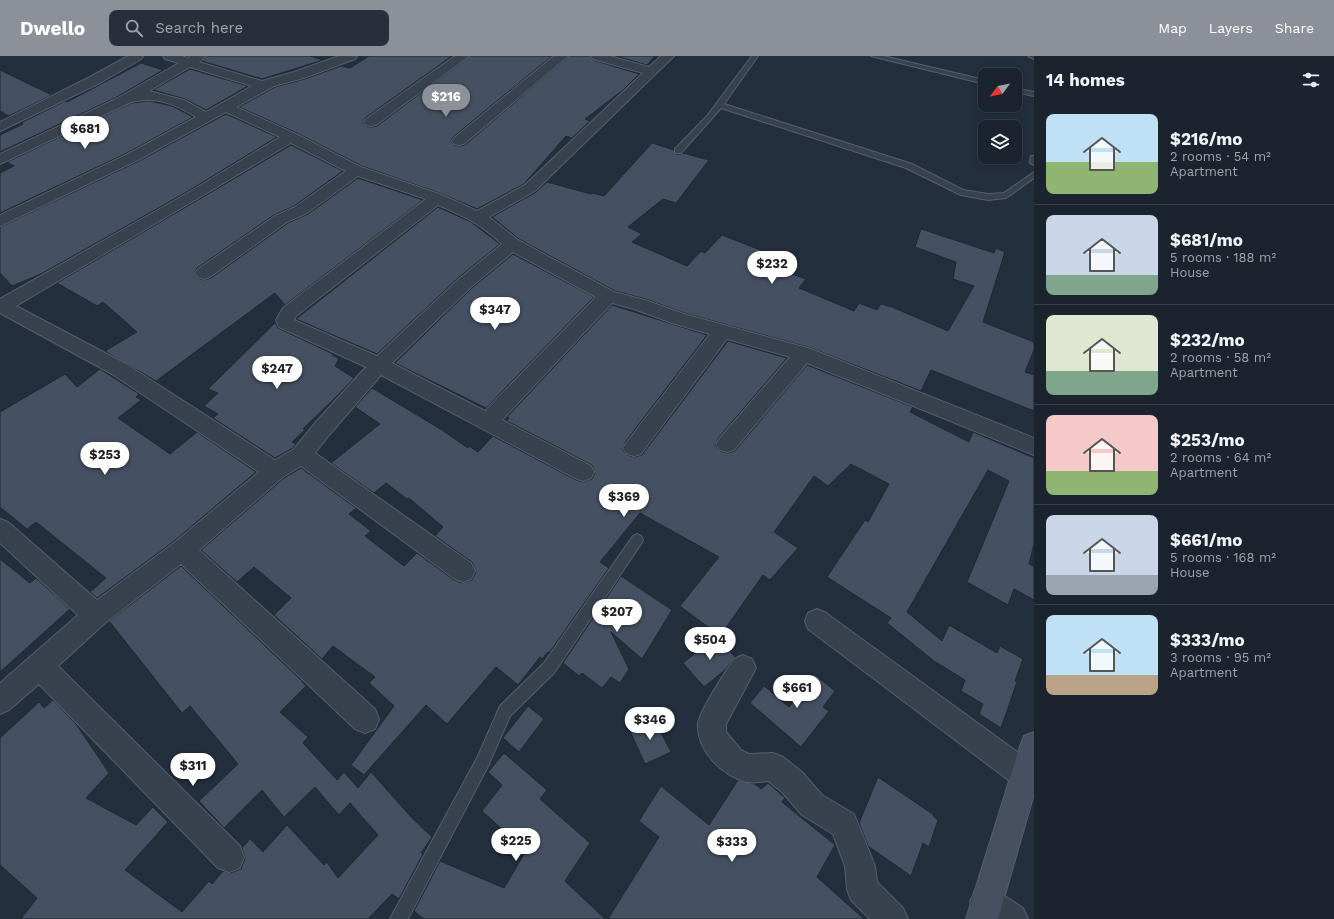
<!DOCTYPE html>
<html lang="en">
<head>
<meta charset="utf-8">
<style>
	:root { --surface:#1b232e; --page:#282f3a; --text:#f1f3f6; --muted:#a0a4aa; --line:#39404a; --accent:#8c9099 }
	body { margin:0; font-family:"Work Sans",sans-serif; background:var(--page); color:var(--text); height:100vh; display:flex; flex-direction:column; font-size:15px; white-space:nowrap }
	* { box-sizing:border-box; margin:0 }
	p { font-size:13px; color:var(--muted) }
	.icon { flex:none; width:22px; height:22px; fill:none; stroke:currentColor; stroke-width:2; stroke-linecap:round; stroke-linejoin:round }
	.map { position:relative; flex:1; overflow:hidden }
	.details { display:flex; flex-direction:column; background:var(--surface); width:300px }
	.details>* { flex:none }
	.needle { width:26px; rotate:238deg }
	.buttons { position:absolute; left:978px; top:12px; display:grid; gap:8px }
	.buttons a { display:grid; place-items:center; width:44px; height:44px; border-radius:8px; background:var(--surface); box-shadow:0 2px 10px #0003,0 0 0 1px var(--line); font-size:20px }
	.price { position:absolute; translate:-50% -34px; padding:0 9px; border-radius:14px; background:#fff; color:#222; font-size:13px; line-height:26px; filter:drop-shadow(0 1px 2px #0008) }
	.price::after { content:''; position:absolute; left:50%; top:24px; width:12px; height:9px; margin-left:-6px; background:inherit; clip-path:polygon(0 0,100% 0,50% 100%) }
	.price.active { background:var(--accent); color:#fff }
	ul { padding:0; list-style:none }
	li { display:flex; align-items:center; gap:12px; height:100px; padding:0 12px }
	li+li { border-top:1px solid var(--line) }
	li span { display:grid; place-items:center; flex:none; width:112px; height:80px; border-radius:8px; color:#555 }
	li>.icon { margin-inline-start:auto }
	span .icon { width:48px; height:48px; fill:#fffc; stroke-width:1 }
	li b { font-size:17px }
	h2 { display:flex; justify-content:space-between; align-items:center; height:48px; padding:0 12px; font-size:17px }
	header { display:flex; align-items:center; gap:24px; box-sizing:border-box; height:56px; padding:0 20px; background:var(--accent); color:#fff }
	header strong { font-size:19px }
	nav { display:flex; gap:22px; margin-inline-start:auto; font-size:14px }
	.search { width:280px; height:36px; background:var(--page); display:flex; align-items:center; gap:10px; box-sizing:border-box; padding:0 14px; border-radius:8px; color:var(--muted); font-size:15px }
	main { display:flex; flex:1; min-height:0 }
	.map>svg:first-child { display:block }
</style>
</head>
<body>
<header>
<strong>Dwello</strong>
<div class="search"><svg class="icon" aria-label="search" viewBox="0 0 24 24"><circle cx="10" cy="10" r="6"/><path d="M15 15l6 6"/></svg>Search here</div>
<nav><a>Map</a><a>Layers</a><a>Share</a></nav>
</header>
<main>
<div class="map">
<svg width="1034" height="863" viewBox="0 0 1034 863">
	<rect width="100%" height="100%" fill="#242f3e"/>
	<g fill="#455162" stroke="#1f2835">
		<path d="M207,0H310L323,4L262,23L202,5Z"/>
		<path d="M369,0H452L365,62L363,67L366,70L371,71L377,70L470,0H552L453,81L451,86L454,89L459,90L465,89L569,0H590L593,4L639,18L623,34L585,63L590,65L572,82L566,80L524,128L477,153L442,138L362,110L297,77L239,51L275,31L305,23L341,10L350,12Z"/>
		<path d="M616,0H655L647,9Z"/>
		<path d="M141,7L163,14L115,42L0,96V79L23,68L21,67L65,45L67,46Z"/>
		<path d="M190,13L248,30L206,54L185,43L153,34Z"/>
		<path d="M0,14L52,39L9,60L0,55Z"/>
		<path d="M149,45L172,50L193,61L127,97L0,157V117L14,110L7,106L131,47Z"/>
		<path d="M226,58L277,81L185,137L41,218L12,230L0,217V171L139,105Z"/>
		<path d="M652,87L674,94L675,98H681L683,97L709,104L676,147L663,143L628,171L642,178L632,186L687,210L701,195L705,197L722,179L796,208L789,217L806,223L799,232L854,255L859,247L877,254L881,248L892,251L948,275L974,230L953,223L956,206L915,191L921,173L994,197L996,192L1005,196L983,266L1034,286V294L1025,316L1034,319V355L931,314L921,335L811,292L684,257L646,243L615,235L519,183L492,161L536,136L547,126L591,138L593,137L604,140Z"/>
		<path d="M291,89L343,115L294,150L274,159L197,212L194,217L198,222L204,224L211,222L288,167L308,158L358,122L423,144L285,249L275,237L156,325L108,297L105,295L137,276L103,246L97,250L57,227Z"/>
		<path d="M438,151L471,166L500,188L458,222L377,298L296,263Z"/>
		<path d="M513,198L594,241L486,352L395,307L472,232Z"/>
		<path d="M612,249L707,279L626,385L622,393L627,399L634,401L642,399L728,285L787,302L719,381L715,389L720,395L727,397L735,395L807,309L913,351L910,356L969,386L973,376L1034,402V488L1029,508L1034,510V544L1014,533L1008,549L967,526L1009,425L988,414L907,556L942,585L949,569L997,597L1000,590L1023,603L1015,625L1017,626L1001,672L979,658L983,648L961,635L965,624L934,605L887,567L891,562L827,521L865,464L868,466L889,428L851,408L828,430L814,420L774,476L798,492L770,524L763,519L720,580L680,550L719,501L640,457L600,506L609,512L549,597L548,596L542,603L540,601L518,629L496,611L447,668L426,649L364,719L351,709L394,650L369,627L375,621L333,590L322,603L274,559L291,542L254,511L237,526L201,494L284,422L301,412L356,452L349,458L371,475L365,480L404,510L417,497L454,524L462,527L472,524L476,516L472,506L435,480L443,471L409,442L407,443L386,427L374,437L331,407L380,368L355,351L372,332L442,374L468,392L469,390L478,396L493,380L574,423L582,426L592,423L595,417L592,409L507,365L509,362L507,361Z"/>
		<path d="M275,267L278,272L333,298L332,299L339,303L335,310L354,322L337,340L303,373L305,374L292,386L296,388L293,392L275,402L213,362L218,358L204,350L218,337L208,333Z"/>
		<path d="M100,313L139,338L136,341L141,344L118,362L170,398L197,376L256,416L173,486L97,542L90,536L106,522L36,466L27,473L0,451V356L65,318L77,331Z"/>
		<path d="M0,503L30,527L36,522L70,553L0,616Z"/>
		<path d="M181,510L302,625V626L306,630L280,656L308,681L303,687L337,724L344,716L358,732L371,716L411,761L432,781L421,797L423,798L399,843L392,838L368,863H21L37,842L0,809V682L39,646L44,652L53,644L76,668L109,717L86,742L136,769L153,751L168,766L125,814L182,856L209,825L212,828L223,815L230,817L241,813L245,802L242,792L250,783L263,796L287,769L324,809L327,806L338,822L378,779L350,747L339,759L315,731L284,761L262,734L224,772L199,745L238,708L190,650L182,657L109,565Z"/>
		<path d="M621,520L672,554L642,603L611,576L629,613L620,627L611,621L602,632L582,617L579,620L563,607Z"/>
		<path d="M716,580L735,601L725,614L704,631L683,607Z"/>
		<path d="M814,618L835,635L823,651L829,655L801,691L750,647L764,630L789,651Z"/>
		<path d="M528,650L544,663L519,696L503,682Z"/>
		<path d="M647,665H655L671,696L645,708L629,673Z"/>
		<path d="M504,697L547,734L540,743L590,787L565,825L605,863H424L414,855L440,805L504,832L526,795L482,755L502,729L488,716Z"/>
		<path d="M878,721L934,759L933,760L938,764L929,791L923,787L911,820L868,790L859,767Z"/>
		<path d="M738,724L755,728L761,733L768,727L785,742L782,746L835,789L817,821L864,863H608L659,781L639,765L661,730L709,769Z"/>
	</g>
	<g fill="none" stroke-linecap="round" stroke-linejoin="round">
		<defs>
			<g id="lane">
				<path d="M752,0H758L724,48L912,108L963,134L988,138L1004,137L1034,116V122L1006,142L988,144L961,139L906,112L721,52L681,97H675V93L707,60Z"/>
				<path d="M871,0H883L985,24V28Z"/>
				<path d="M1028,0H1034V3Z"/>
				<path d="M1015,32L1034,36V40L1015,36Z"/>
				<path d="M1031,100H1034V109L1030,107Z"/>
				<path d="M637,478L641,480L643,484L641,488L554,617L510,660L488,710L408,863H390L478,700L500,650L544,607L633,480Z"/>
			</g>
			<g id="street">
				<path d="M128,0H143L141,3L100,27L0,75V66L90,21Z"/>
				<path d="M163,0H182L188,2L191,0H206L199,6L262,25L294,16L339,0H357L355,3L304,22L274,30L236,51L296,78L361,111L442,139L477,155L525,129L643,17L593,3L591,0H610L649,11L661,0H674L535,135L489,161L518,184L614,236L645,244L684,258L811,293L1034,382V399L807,307L734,394L727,396L720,394L716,388L720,382L790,301L727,283L641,398L634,400L627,398L623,392L627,386L710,278L672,267L634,253L612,247L502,364L591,410L594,416L591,422L583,425L575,422L381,319L330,378L315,397L471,507L475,515L471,523L463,526L455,523L301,410L283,421L199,494L375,653L379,663L375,673L365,677L355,673L181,508L105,567L58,610L240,790L244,801L240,812L229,816L218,812L39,628L9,654L0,658V627L78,559L0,487V463L8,466L97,544L174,487L259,416L112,318L0,257V243L186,138L280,81L226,56L138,104L0,170V159L128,98L196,61C175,48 156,40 131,46L0,108V98L116,43L179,7L165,3ZM190,11L252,30L206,56L184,44L149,35ZM291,87L346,115L295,151L275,160L198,213L195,217L198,221L204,223L210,221L287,166L307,157L358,120L426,143L283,252L276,264L279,271L366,311L316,366L294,393L275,404L126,308L16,250ZM438,149C464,160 481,168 502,188L459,223L377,300L294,264L296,260ZM513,196L596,241L485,355L392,307L471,231Z"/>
				<path d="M455,0H469L376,69L371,70L366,69L364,66L366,63Z"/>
				<path d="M554,0H568L464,88L459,89L454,88L452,85L454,82Z"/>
				<path d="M817,553L826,557L1034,708V729L1025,733L1015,729L808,573L805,565L808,557Z"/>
				<path d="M743,599L752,603L756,612L726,668V676L741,694L749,698L773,697L783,701L802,716L822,739L854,758L875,810L877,826L903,852L908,863H870L851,844L847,833L845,810L833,778L802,759L782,736L768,725C762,726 753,727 747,726C722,720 696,694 698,667C700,655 726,615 734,603Z"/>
				<path d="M986,830L997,835L1023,852L1028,863H984L975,857L970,846L975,835Z"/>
			</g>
			<path id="secondary" d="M1034,676V738L998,863H966L1020,690L1024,680Z"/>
		</defs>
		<use href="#lane" stroke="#565f6c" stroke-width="2"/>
		<use href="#street" stroke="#565f6c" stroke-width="2"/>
		<use href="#secondary" stroke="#565f6c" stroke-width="2"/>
		<use href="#lane" fill="#38414e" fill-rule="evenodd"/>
		<use href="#street" fill="#38414e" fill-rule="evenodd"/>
		<use href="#secondary" fill="#465061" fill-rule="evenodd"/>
	</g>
</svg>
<div class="buttons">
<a><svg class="needle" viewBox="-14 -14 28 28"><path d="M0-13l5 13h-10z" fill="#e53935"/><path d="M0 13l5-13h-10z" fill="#a0a4aa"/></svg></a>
<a><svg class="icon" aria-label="layers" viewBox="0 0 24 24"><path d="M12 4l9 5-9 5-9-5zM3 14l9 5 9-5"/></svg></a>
</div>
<b class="price active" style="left:446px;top:62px">$216</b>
<b class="price" style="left:85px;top:94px">$681</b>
<b class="price" style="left:772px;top:229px">$232</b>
<b class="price" style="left:495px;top:275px">$347</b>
<b class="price" style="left:277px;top:334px">$247</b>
<b class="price" style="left:105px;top:420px">$253</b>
<b class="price" style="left:624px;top:462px">$369</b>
<b class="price" style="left:617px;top:577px">$207</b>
<b class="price" style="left:710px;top:605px">$504</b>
<b class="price" style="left:797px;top:653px">$661</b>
<b class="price" style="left:650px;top:685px">$346</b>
<b class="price" style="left:193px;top:731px">$311</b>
<b class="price" style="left:516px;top:806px">$225</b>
<b class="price" style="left:732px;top:807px">$333</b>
</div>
<section class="details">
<h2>14 homes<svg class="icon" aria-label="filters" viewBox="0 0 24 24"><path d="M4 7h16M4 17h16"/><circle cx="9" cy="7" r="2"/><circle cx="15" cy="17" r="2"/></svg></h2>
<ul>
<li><span style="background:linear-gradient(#bfe0f5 60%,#8fb573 0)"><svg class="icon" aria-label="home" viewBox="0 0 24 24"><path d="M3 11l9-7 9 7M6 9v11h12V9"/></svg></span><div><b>$216/mo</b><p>2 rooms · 54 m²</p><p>Apartment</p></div></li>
<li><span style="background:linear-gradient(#c9d6e8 75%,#7fa58c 0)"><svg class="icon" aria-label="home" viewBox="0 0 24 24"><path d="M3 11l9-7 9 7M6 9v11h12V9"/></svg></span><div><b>$681/mo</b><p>5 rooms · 188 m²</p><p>House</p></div></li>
<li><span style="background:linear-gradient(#dfe7d0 70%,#7fa58c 0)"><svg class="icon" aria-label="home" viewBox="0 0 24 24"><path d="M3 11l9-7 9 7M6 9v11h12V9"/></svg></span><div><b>$232/mo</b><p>2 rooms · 58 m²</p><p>Apartment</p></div></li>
<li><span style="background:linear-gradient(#f6c9c9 70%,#8fb573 0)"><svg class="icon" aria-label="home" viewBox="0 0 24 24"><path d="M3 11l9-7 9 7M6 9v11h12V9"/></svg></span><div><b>$253/mo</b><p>2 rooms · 64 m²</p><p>Apartment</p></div></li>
<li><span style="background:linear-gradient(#c9d6e8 75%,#9aa5b1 0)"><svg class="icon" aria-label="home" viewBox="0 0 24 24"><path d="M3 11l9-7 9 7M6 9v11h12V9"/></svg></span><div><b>$661/mo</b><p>5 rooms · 168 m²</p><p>House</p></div></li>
<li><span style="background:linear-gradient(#bfe0f5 75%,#b9a48a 0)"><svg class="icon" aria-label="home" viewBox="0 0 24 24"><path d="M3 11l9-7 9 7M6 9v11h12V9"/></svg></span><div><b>$333/mo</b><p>3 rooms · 95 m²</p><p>Apartment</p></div></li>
</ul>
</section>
</main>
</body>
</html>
